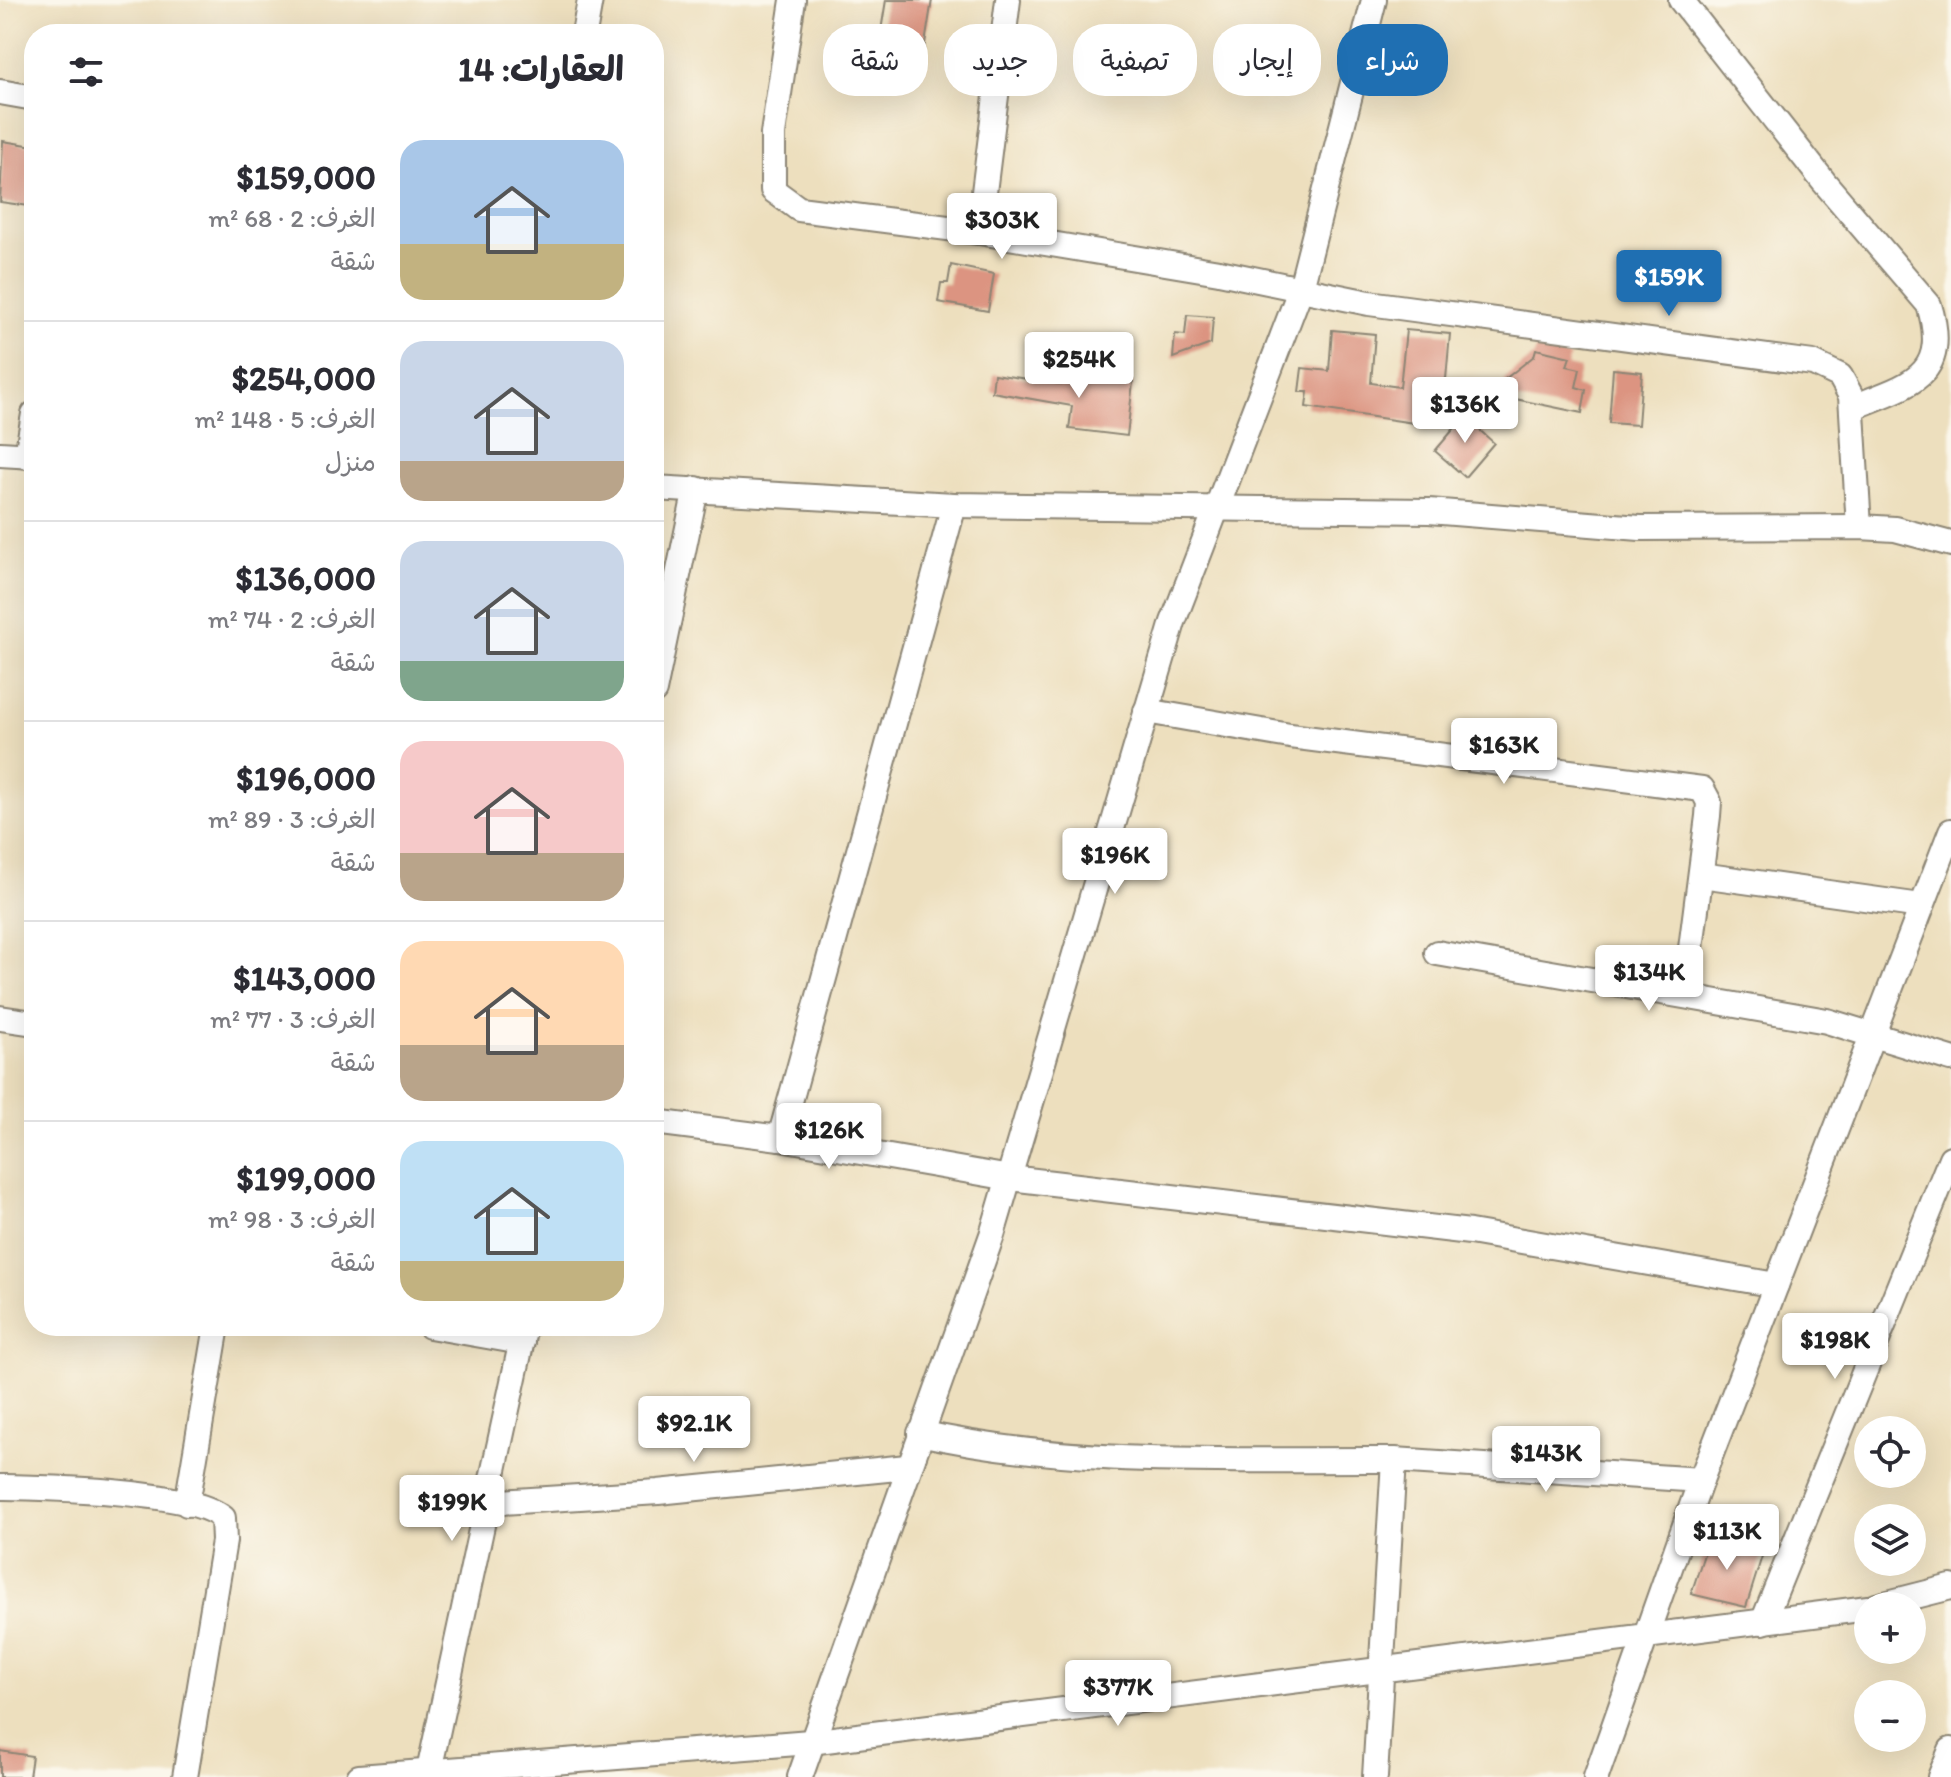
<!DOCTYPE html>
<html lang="ar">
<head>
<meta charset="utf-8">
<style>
	:root { --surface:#fff; --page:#f7f7f7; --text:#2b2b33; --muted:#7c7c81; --line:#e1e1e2; --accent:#1f6fb2 }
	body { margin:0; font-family:Itim,"Playpen Sans Arabic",sans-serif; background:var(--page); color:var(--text); direction:rtl; height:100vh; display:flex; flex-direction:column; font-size:30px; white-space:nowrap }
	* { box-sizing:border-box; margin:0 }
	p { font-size:26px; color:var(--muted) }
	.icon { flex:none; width:44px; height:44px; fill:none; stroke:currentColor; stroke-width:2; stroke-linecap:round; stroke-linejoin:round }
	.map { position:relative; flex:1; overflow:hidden; direction:ltr }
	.side { position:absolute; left:24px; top:24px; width:640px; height:1312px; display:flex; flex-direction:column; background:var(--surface); border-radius:32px; box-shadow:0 8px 32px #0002; direction:rtl }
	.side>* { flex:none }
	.hud { position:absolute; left:688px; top:24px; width:760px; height:72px; direction:rtl; display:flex; gap:16px }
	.fabs { position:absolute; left:1854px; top:1416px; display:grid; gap:16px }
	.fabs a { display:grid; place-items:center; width:72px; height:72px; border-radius:50%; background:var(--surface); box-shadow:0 8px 32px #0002; font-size:40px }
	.price { position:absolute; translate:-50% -68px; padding:0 18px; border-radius:8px; background:#fff; color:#222; font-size:26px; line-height:52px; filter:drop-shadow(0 2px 4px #0008) }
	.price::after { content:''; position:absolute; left:50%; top:48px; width:24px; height:18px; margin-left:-12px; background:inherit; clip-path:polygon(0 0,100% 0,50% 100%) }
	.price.on { background:var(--accent); color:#fff }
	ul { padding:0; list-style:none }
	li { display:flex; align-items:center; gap:24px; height:200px; padding:0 40px }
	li+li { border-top:2px solid var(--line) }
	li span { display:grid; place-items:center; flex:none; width:224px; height:160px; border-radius:24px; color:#555 }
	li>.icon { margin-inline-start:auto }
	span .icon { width:96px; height:96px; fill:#fffc; stroke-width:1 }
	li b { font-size:34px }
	h2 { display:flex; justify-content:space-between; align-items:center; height:96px; padding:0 40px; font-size:34px }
	.tag { padding:0 28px; border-radius:32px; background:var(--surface); box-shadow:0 8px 32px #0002; font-size:28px; line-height:72px }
	.tag.on { background:var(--accent); color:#fff }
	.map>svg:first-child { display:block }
</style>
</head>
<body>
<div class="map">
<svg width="1951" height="1777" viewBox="0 0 1951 1777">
	<rect width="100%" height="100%" fill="#fbf7ec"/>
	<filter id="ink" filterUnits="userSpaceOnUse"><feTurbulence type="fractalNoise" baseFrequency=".0125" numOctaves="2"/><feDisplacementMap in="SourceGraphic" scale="16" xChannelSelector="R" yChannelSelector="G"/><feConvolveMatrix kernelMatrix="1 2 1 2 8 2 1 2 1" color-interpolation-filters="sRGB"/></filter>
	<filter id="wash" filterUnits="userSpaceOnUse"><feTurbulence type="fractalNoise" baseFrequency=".006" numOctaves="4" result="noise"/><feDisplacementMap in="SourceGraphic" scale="32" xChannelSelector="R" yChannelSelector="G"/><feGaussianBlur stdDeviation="1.8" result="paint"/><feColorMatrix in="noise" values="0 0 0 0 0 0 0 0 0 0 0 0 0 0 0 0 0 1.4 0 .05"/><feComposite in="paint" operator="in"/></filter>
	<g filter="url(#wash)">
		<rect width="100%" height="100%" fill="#eddfbe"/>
		<g id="blocks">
			<g fill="#dc9481">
				<path d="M886,0H932L924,50L879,43Z"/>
				<path d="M3,141L34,146L29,206L0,202Z"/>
				<path d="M951,265L994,274L988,311L938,302L941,283H948Z"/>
				<path d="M1187,315L1213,317L1211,344L1173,358L1175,334L1185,335Z"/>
				<path d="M1332,330L1375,334L1371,383L1400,387L1406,330L1450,334L1446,379L1438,382L1434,426L1306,407L1308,392H1299L1302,368L1329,371Z"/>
				<path d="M1536,349L1570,357L1567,366L1580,369L1576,387L1586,390L1582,413L1501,396L1505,379L1534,356Z"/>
				<path d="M1613,369L1642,372L1638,425L1609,423Z"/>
				<path d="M994,374L1061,384L1062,374L1133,382L1127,436L1069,429L1072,406L992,392Z"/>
				<path d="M1470,410L1482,420L1476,427L1494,443L1465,477L1435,451Z"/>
				<path d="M1710,1536L1763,1553L1746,1607L1691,1594Z"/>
				<path d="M0,1751L32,1756L29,1777H0Z"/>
			</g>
		</g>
	</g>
	<g filter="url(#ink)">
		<use href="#blocks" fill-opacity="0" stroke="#8c8574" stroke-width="2"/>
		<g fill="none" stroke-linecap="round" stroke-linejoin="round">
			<defs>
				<g id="minor">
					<path d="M793,0L773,134V190L799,209L979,232"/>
					<path d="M1008,0L979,232L1219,272L1369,303L1813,363L1840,376L1851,396L1859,527"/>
					<path d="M1681,0L1824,182L1929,305C1951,377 1909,385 1853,407"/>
					<path d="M584,34L590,0"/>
					<path d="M0,92L34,98"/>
					<path d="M0,454L34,456"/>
					<path d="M27,456L34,414"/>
					<path d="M654,488L954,505L1429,511L1640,528L1859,527L1895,529L1951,544"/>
					<path d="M654,691L696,489"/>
					<path d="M1146,711L1290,736L1702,789L1709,802L1708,816L1685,995"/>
					<path d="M1701,875L1921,906"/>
					<path d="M1437,953L1827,1021L1951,1059"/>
					<path d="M0,1018L34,1023"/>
					<path d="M654,1122L780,1138L1010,1178L1470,1232L1776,1285"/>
					<path d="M780,1138L954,505"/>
					<path d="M430,1326L522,1342"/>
					<path d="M920,1433C1075,1468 1236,1459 1394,1460L1375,1777"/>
					<path d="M1394,1460L1701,1480"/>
					<path d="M0,1487C46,1488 192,1490 223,1518L224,1541L185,1777"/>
					<path d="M485,1503L658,1492L907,1467"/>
					<path d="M187,1504L217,1326"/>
					<path d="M1876,1606L1951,1587"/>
					<path d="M1763,1622L1951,1158"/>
					<path d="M429,1771L525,1326"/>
					<path d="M359,1777L810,1742L1868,1608"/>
					<path d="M800,1777L992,1235L1173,622L1301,288L1374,0"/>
					<path d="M1596,1777L1701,1480L1951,831"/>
					<path d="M1940,1777L1951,1750"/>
				</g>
			</defs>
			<use href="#minor" stroke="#8c8574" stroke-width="28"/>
			<use href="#minor" stroke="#fff" stroke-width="24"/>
		</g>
	</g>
</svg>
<div class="fabs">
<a><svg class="icon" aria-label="locate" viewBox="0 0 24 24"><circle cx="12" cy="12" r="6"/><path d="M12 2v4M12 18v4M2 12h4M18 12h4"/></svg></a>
<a><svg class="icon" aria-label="layers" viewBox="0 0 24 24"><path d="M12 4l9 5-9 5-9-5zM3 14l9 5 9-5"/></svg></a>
<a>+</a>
<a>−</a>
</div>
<b class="price" style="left:1002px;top:261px">$303K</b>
<b class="price on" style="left:1669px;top:318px">$159K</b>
<b class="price" style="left:1079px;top:400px">$254K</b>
<b class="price" style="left:1465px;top:445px">$136K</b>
<b class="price" style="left:1504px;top:786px">$163K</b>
<b class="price" style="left:1115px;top:896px">$196K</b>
<b class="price" style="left:1649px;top:1013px">$134K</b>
<b class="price" style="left:829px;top:1171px">$126K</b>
<b class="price" style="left:1835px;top:1381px">$198K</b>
<b class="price" style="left:694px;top:1464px">$92.1K</b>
<b class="price" style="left:1546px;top:1494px">$143K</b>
<b class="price" style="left:452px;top:1543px">$199K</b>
<b class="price" style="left:1727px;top:1572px">$113K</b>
<b class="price" style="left:1118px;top:1728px">$377K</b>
<div class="hud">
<a class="tag on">شراء</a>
<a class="tag">إيجار</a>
<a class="tag">تصفية</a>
<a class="tag">جديد</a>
<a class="tag">شقة</a>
</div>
<section class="side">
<h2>العقارات: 14<svg class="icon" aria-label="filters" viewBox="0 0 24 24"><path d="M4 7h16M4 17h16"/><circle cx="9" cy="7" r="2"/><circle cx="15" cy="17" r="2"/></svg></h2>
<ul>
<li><span style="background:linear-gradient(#a9c7e8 65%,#c2b280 0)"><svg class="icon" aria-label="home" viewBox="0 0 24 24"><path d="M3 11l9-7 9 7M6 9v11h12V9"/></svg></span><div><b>$159,000</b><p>الغرف: 2 · 68 m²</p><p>شقة</p></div></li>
<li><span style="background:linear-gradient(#c9d6e8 75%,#b9a48a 0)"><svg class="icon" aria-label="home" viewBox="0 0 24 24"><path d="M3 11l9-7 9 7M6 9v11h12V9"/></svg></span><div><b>$254,000</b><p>الغرف: 5 · 148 m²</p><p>منزل</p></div></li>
<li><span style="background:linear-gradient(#c9d6e8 75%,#7fa58c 0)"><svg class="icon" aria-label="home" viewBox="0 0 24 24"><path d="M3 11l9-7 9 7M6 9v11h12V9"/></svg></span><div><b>$136,000</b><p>الغرف: 2 · 74 m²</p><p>شقة</p></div></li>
<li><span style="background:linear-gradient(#f6c9c9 70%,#b9a48a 0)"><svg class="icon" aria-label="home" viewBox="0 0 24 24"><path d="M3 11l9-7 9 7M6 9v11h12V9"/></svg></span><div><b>$196,000</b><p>الغرف: 3 · 89 m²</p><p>شقة</p></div></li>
<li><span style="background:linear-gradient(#ffd9b3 65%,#b9a48a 0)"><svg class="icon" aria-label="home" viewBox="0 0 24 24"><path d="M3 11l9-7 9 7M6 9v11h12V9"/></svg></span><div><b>$143,000</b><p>الغرف: 3 · 77 m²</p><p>شقة</p></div></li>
<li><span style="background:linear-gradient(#bfe0f5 75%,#c2b280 0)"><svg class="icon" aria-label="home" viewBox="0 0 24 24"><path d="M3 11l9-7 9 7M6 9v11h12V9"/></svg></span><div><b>$199,000</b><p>الغرف: 3 · 98 m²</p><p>شقة</p></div></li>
</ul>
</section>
</div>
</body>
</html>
